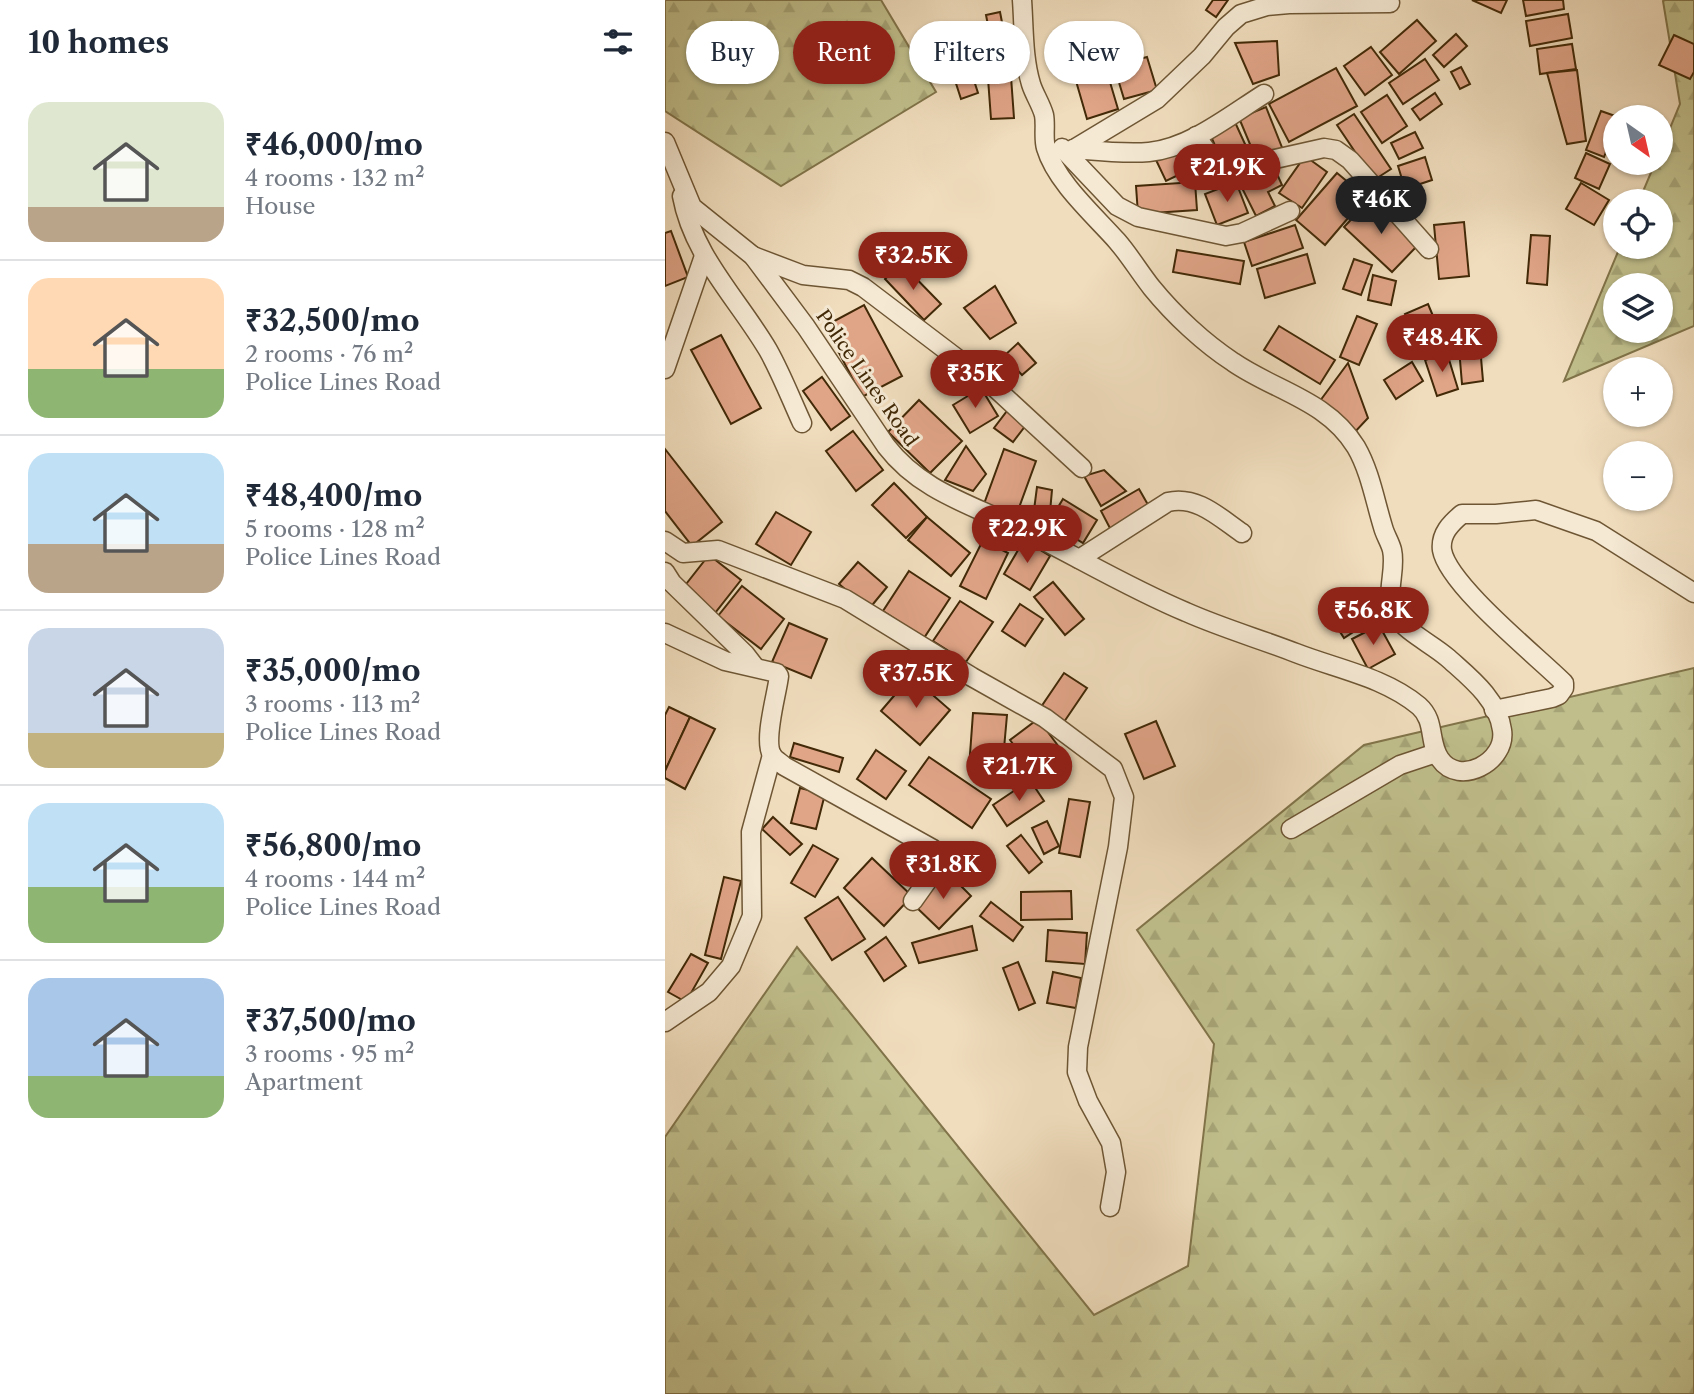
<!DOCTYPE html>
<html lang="en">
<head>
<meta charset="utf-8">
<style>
	:root { --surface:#fff; --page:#f6f6f7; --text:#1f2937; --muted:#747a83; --line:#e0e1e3; --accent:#8f2418 }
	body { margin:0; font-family:"Libre Caslon Text",serif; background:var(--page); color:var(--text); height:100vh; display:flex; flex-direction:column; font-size:26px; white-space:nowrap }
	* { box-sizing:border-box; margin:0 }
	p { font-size:23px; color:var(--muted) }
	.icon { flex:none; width:38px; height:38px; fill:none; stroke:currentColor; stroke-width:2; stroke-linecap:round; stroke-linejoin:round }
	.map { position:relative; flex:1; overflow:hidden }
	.sheet { display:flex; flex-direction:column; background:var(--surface); width:665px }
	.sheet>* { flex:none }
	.top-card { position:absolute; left:21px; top:21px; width:665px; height:63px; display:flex; gap:14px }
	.needle { width:46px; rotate:146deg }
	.controls { position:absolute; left:938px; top:105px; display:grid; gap:14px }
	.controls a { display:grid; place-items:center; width:70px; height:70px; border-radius:50%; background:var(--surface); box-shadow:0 2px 5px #0004; font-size:35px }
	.price { position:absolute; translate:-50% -60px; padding:0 16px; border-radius:24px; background:var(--accent); color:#fff; font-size:23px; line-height:46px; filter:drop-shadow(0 2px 4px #0008) }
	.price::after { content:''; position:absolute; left:50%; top:42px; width:21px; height:16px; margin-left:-10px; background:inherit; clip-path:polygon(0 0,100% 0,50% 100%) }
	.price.current { background:#222; color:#fff }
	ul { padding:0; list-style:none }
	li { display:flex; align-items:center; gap:21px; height:175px; padding:0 28px }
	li+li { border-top:2px solid var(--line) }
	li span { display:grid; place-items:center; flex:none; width:196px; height:140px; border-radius:21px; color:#555 }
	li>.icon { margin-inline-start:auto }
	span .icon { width:84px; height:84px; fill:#fffc; stroke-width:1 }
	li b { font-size:30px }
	h2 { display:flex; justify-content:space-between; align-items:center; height:84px; padding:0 28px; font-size:30px }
	.chip { padding:0 24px; border-radius:32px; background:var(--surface); box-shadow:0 2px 5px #0004; font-size:24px; line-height:63px }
	.chip.current { background:var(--accent); color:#fff }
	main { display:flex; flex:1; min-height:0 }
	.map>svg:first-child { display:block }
</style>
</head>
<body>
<main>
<section class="sheet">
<h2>10 homes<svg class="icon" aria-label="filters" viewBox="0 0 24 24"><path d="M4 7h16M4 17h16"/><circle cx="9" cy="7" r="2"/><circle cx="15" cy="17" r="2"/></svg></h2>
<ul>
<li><span style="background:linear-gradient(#dfe7d0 75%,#b9a48a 0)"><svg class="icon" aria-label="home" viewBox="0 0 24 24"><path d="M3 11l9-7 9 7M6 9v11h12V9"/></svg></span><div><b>₹46,000/mo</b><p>4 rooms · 132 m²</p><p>House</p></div></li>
<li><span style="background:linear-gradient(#ffd9b3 65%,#8fb573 0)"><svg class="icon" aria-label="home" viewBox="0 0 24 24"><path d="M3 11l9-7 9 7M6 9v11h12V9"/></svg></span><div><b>₹32,500/mo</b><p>2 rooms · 76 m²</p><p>Police Lines Road</p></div></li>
<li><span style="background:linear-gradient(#bfe0f5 65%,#b9a48a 0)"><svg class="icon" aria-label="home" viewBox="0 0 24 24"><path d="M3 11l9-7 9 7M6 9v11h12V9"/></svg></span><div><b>₹48,400/mo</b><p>5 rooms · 128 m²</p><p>Police Lines Road</p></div></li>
<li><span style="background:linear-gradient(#c9d6e8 75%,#c2b280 0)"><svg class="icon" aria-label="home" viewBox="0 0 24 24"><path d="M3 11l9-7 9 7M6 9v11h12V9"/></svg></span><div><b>₹35,000/mo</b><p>3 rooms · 113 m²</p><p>Police Lines Road</p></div></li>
<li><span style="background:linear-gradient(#bfe0f5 60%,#8fb573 0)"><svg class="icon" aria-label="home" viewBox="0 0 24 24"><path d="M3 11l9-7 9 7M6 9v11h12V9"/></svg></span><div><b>₹56,800/mo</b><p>4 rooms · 144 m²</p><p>Police Lines Road</p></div></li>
<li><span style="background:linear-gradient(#a9c7e8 70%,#8fb573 0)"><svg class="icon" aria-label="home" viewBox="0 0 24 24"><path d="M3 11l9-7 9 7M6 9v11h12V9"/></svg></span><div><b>₹37,500/mo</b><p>3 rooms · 95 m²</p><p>Apartment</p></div></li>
</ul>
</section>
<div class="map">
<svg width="1029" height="1394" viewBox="0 0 1029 1394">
	<defs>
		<pattern id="forest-firs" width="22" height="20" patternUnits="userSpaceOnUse" patternTransform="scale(1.75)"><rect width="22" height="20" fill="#c0bf8c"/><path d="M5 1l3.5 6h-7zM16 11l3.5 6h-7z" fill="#a6a477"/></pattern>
	</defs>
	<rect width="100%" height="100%" fill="#f0ddbd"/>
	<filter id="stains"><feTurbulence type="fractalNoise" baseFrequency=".00286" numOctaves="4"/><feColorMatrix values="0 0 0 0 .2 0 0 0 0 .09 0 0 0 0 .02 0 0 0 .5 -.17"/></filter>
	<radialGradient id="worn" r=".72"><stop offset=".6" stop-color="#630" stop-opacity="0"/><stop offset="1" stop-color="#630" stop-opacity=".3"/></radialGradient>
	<g fill="url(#forest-firs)" stroke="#81744a" stroke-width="2" fill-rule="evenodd">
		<path d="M0,0H216L271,92L116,186L0,111Z"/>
		<path d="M1000,0H1029V326L899,381L955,247H996V201H974L990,163H996V150L1015,104L998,1ZM950,285H996V331H950Z"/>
		<path d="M1029,668V1394H0V1137L132,947L429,1315L523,1266L549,1044L472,930L699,745Z"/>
	</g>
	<g fill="#e0a487" stroke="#422907" stroke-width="2">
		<path d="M548,0H563L551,17L541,10Z"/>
		<path d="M807,0H842L836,13Z"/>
		<path d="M858,0H898L899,9L861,16Z"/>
		<path d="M335,12L343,53L329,56L321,15Z"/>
		<path d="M903,14L907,38L865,46L861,21Z"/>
		<path d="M752,20L771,41L734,74L715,52Z"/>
		<path d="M791,34L802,46L779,67L768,55Z"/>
		<path d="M1009,35L1029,44V72L1025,79L994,65Z"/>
		<path d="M612,41L614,75L588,84L570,43Z"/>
		<path d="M907,44L911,69L875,74L872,49Z"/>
		<path d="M706,47L727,75L700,95L679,66Z"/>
		<path d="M482,57L492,90L459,99L449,66Z"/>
		<path d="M760,59L774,80L738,104L724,83Z"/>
		<path d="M345,63L349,118L326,119L322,65Z"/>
		<path d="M304,65L313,93L296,99L287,71Z"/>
		<path d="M796,67L805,84L795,89L786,72Z"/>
		<path d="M671,68L692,106L624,142L604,104Z"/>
		<path d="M912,70L921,141L902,144L882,73Z"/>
		<path d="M442,72L453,109L422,119L411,81Z"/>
		<path d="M770,93L777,104L755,120L747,109Z"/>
		<path d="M722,95L742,126L717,143L696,112Z"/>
		<path d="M601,107L618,150L592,161L574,118Z"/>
		<path d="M936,111L953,117H950V129L939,157L921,150Z"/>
		<path d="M689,114L726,169L709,180L672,125Z"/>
		<path d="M569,120L585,155L559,166L544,132Z"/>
		<path d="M750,132L758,148L734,159L726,143Z"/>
		<path d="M519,146L530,167L501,181L491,160Z"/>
		<path d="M921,153L945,164L934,189L910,178Z"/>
		<path d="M640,156L662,172L637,208L614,193Z"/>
		<path d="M760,157L767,180L740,189L733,166Z"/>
		<path d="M608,165L617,185L603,192L610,206L591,216L574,182Z"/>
		<path d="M672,173L701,197L660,245L631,220Z"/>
		<path d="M530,182L532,210L473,214L471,186Z"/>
		<path d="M571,182L583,213L552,225L540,194Z"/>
		<path d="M916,183L944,200L929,225L901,209Z"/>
		<path d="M705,200L753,245L727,272L679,227Z"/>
		<path d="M799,222L804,276L774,279L769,225Z"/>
		<path d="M630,225L638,248L587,266L579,242Z"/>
		<path d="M6,231L23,277L0,286V233Z"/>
		<path d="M866,235L885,236L882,285L862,283Z"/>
		<path d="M512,250L579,261L575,284L508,272Z"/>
		<path d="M642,254L650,283L600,298L592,269Z"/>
		<path d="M689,259L707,265L696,295L678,289Z"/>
		<path d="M236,263L276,304L259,320L220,279Z"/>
		<path d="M708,275L731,281L726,305L703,300Z"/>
		<path d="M330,286L351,323L325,339L299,308Z"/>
		<path d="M763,304L778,340L755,349L740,314Z"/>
		<path d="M199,305L237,376L197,397L160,326Z"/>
		<path d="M692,316L712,324L694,365L675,357Z"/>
		<path d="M614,326L670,360L655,384L599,350Z"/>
		<path d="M56,335L96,408L66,424L26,350Z"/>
		<path d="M353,343L371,363L357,375L339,356Z"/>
		<path d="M815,346L818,381L797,384L794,348Z"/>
		<path d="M782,353L793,389L772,396L760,360Z"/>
		<path d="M747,362L758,381L731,399L719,380Z"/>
		<path d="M683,363L703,418L689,433L652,405Z"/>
		<path d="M157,377L185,416L166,430L138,391Z"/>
		<path d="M316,388L333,416L305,433L288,405Z"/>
		<path d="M254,400L297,441L265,473L223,432Z"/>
		<path d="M342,411L361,425L348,442L329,428Z"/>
		<path d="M188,431L218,470L191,491L161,451Z"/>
		<path d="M301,446L321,474L308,491L280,480Z"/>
		<path d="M0,449L57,522L27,546L0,511Z"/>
		<path d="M339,449L371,461L351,516L319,504Z"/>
		<path d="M439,470L461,491L436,506L419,476Z"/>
		<path d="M229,483L262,517L241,538L207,505Z"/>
		<path d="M372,487L387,490L385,512L369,510Z"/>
		<path d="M474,489L486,510L447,532L436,511Z"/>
		<path d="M398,499L432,520L418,543L384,522Z"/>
		<path d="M111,512L146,532L126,565L91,544Z"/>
		<path d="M262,517L305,553L286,576L243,540Z"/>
		<path d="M318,540L343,553L321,599L295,586Z"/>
		<path d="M359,540L385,556L365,590L339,574Z"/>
		<path d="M44,555L76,580L50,613L18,588Z"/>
		<path d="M193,562L222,587L204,609L174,584Z"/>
		<path d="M244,571L285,598L259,638L218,611Z"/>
		<path d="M388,582L419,619L400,635L369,597Z"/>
		<path d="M77,586L119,619L96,649L53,616Z"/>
		<path d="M685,591L705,621L679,638L660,608Z"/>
		<path d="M295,601L328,622L301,662L268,641Z"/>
		<path d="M355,604L378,619L360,646L337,631Z"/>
		<path d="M124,623L162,639L146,678L107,662Z"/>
		<path d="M714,625L730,654L703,669L687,639Z"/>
		<path d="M399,673L422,688L399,722L376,707Z"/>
		<path d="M246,676L285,710L255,745L216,711Z"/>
		<path d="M4,707L25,717L0,771V715Z"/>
		<path d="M308,713L342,715L337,771L304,768Z"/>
		<path d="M25,717L50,729L20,789L0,778V771Z"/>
		<path d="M373,719L403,759L375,780L345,740Z"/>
		<path d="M491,721L510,766L479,779L460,734Z"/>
		<path d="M129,743L178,758L174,772L125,757Z"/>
		<path d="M211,750L241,771L221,799L192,779Z"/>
		<path d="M264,757L326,799L307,828L244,785Z"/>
		<path d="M365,780L379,801L342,826L328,805Z"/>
		<path d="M135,788L160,794L151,829L126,823Z"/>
		<path d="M404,799L425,802L415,857L394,853Z"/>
		<path d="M108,817L137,844L125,855L97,829Z"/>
		<path d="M382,821L394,846L379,854L367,828Z"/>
		<path d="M356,835L377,862L364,873L342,846Z"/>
		<path d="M148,845L173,859L150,897L126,883Z"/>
		<path d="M207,858L247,896L219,926L179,888Z"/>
		<path d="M282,872L306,896L274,929L249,905Z"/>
		<path d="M59,877L76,881L56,959L40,955Z"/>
		<path d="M406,891L407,919L356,920V892Z"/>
		<path d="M173,897L200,939L167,960L140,918Z"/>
		<path d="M326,902L358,927L348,941L315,916Z"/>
		<path d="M307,926L312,950L254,963L247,943Z"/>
		<path d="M383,930L422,933L420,964L381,961Z"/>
		<path d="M221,937L241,966L219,981L200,952Z"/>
		<path d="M26,954L43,963L21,1002L3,992Z"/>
		<path d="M353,962L370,1003L354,1010L338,968Z"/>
		<path d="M388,972L416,978L411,1008L382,1003Z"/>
	</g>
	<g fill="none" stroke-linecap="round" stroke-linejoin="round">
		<defs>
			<g id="street">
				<path d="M531,136L551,164L561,170L659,148L671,150L685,160L764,249"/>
				<path d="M0,142L27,207L88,256L141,327L221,446C254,489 301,503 348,525C406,553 461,587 521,612C557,628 595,639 631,653C672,669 719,677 754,706C771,721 763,742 775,759C794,787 842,762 837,730C833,699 804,677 783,658C767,644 741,632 731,616C718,596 732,572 727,550C725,542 720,535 718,527C710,501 705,471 691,447C662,400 610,391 568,362C539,343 509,315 487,288C475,273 465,256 452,241C430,216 391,182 381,148C378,138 381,125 379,115C376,104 369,94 366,84C358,58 359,27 357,0"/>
				<path d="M397,148L452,206L473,217L561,236L577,233L625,211"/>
				<path d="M408,149C433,151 459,154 484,152C525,148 564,116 599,94"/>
				<path d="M409,149L492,99L537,56L561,27L576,14L602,6L624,4L725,3"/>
				<path d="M17,196C28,256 73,299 103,350C116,373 126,399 137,423"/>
				<path d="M88,256L138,275L184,280L198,287L327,385L417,468"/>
				<path d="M0,369L39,256"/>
				<path d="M0,541L18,553L53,550L180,599L307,677L380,718L448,769L459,797L453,847L413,1047L412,1072L423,1101L446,1143L451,1172L445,1207"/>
				<path d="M414,559L503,502C532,495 555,518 577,533"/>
				<path d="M0,572L7,583L80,654L90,667"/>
				<path d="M0,633L60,661L112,673L114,676C112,694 98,740 107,755C109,759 116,763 119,766L268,849L275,863L248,901"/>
				<path d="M829,710L887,698L894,695L899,688V683C872,656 783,585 777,550C775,534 786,523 797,514H831L871,510L931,531L1029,593"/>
				<path d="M626,829L735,765L771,753"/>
				<path d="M0,1022L44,992L66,966L87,916L86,832L107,755"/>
			</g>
		</defs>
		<use href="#street" stroke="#6e5634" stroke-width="21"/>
		<use href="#street" stroke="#f5e9d4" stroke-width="18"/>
	</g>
	<g text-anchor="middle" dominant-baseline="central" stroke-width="6" stroke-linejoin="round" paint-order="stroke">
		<g font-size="19" fill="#422907" stroke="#f5e9d4">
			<text transform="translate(202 378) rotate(55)">Police Lines Road</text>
		</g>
	</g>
	<rect width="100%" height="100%" filter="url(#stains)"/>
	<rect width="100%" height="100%" fill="url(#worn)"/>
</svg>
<div class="controls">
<a><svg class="needle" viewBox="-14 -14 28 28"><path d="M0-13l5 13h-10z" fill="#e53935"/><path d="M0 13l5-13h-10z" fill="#747a83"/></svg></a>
<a><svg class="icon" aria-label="locate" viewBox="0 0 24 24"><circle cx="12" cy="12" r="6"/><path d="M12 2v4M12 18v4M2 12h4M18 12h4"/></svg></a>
<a><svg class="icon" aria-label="layers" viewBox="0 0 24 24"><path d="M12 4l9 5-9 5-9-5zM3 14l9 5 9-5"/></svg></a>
<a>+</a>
<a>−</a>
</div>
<b class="price" style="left:562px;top:204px">₹21.9K</b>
<b class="price current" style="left:716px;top:236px">₹46K</b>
<b class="price" style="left:248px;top:292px">₹32.5K</b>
<b class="price" style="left:777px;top:374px">₹48.4K</b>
<b class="price" style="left:310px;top:410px">₹35K</b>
<b class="price" style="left:362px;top:565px">₹22.9K</b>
<b class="price" style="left:708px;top:647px">₹56.8K</b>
<b class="price" style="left:251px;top:710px">₹37.5K</b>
<b class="price" style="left:354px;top:803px">₹21.7K</b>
<b class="price" style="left:278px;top:901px">₹31.8K</b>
<div class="top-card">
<a class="chip">Buy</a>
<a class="chip current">Rent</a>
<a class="chip">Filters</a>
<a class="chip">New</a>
</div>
</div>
</main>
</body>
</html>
